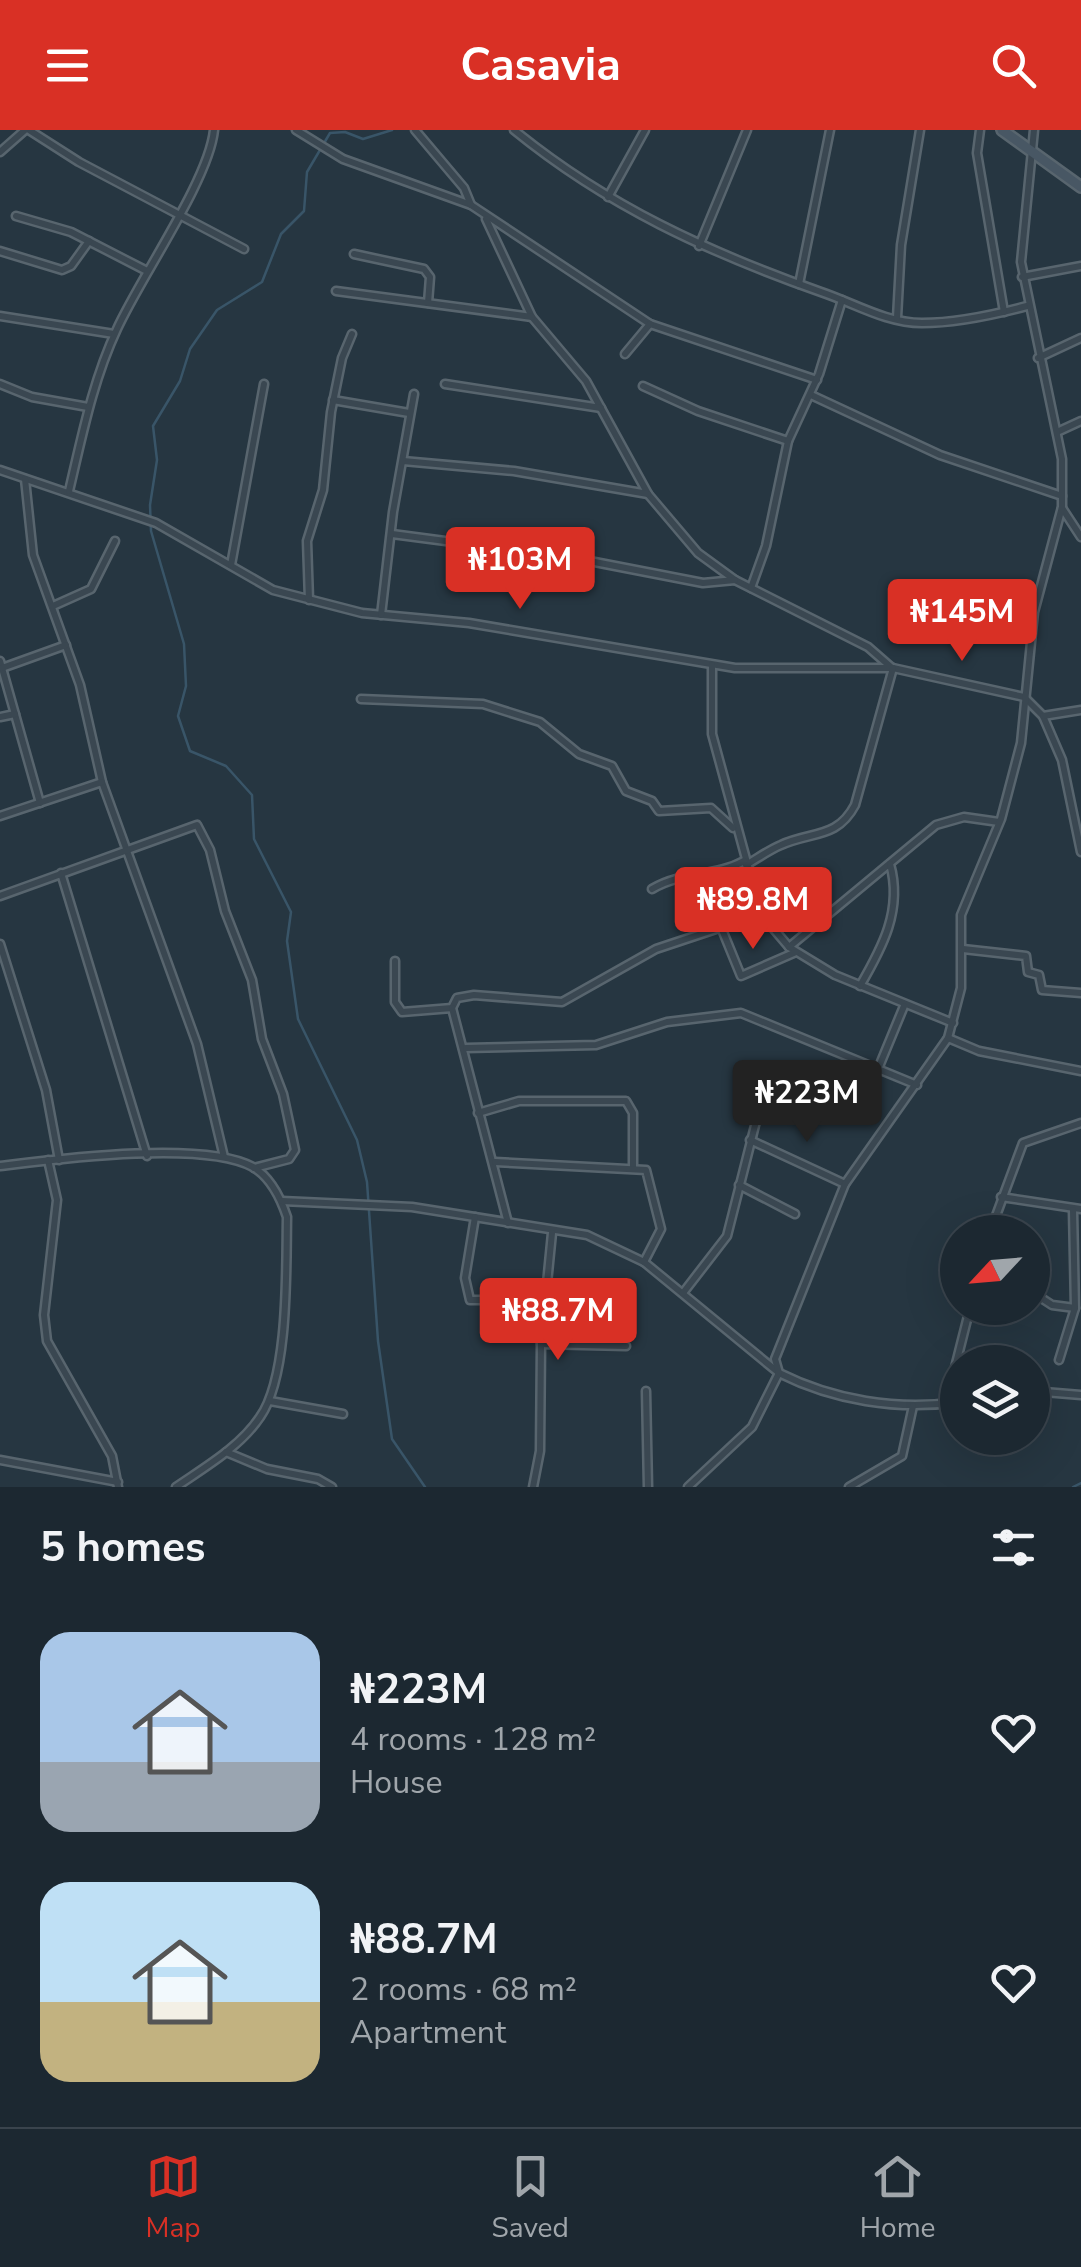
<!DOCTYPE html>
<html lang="en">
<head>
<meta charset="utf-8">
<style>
	:root { --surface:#1c2831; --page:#29343d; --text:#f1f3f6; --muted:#a0a6ab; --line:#3a444d; --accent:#d93025 }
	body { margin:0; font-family:"Nunito Sans",sans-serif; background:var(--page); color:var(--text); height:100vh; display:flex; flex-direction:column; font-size:38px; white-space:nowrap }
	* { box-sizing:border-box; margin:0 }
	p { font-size:32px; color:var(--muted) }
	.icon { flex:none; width:55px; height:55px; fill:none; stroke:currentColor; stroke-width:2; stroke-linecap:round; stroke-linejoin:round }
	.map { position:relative; height:1357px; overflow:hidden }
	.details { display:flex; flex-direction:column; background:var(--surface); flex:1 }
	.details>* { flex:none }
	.needle { width:65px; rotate:244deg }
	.buttons { position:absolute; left:940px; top:1085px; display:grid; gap:20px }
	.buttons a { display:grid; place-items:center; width:110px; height:110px; border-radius:50%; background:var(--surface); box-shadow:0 10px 40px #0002,0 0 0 2px var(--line); font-size:50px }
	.price { position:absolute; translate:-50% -85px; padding:0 22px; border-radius:10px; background:var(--accent); color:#fff; font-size:32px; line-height:65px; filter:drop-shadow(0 2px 5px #0008) }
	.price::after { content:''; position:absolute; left:50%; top:60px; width:30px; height:22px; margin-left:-15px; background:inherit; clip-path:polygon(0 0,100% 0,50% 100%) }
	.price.selected { background:#222; color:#fff }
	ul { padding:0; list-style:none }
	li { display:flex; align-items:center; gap:30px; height:250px; padding:0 40px }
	li span { display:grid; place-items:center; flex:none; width:280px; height:200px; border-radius:30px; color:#555 }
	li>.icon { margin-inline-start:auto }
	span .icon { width:120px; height:120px; fill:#fffc; stroke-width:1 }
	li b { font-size:42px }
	h2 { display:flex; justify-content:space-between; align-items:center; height:120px; padding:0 40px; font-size:42px }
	header { display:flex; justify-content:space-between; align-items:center; height:130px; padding:0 40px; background:var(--accent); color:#fff; font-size:45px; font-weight:700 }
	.tabs { display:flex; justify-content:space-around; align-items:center; height:140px; border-top:2px solid var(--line); background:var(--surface); font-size:28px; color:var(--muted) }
	.tabs a { display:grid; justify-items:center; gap:5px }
	.tabs .selected { color:var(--accent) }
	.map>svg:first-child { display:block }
</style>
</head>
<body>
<header><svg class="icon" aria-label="menu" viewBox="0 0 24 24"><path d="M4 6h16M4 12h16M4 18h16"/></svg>Casavia<svg class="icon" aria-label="search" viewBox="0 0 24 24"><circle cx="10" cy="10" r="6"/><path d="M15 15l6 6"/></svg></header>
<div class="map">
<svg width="1081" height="1357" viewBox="0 0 1081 1357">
	<rect width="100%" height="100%" fill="#263641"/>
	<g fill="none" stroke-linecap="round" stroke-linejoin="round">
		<g stroke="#395568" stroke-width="2.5">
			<path d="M392,0L363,9L345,2L330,3L307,42L304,81L281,104L262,152L217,180L190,219L180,251L153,296L157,330L150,375L151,401L184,514L186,556L178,586L190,621L226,636L252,665L254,709L291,782L287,811L298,889L357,1010L367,1052L378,1211L392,1309L425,1357"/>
			<path d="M1073,1357L1081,1353"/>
		</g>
		<defs>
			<g id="street">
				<path d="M29,0L79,32L244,119"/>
				<path d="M296,0L343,29L471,75L650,194L817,250"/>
				<path d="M415,0L464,58L471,75"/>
				<path d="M514,0C607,76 708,122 821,162C854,173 886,193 922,193C957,193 993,185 1027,176"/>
				<path d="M980,0L977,23L1004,182"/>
				<path d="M0,22L25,0"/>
				<path d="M608,67L645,0"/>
				<path d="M16,86L71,102L147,141"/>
				<path d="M486,89L532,187L586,251L648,364L698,423L735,450L868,517L892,538"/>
				<path d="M699,116L747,0"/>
				<path d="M0,121L62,140L71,136L89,111"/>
				<path d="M354,124L424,139L430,147L428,173"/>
				<path d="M1022,147L1081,136"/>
				<path d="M799,154L830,0"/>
				<path d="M336,161L532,187"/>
				<path d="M0,186L114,204"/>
				<path d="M897,188L901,115L920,0"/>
				<path d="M625,224L650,194"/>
				<path d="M1038,228L1081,208"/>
				<path d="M0,254L32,267L88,277"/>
				<path d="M445,254L601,278"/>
				<path d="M643,256L698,281L788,311"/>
				<path d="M811,265L940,325L1062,366"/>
				<path d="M333,270L409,283"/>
				<path d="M1057,302L1081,291"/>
				<path d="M403,331L514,341L648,364"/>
				<path d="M0,340L156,393L273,460L362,483L469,493L735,538H893L1024,567L1043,586L1062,630L1081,722"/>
				<path d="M25,349L33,425L80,555L102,652L197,914L224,1027"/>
				<path d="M69,361C82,306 93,250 117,199C140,148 209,50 214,0"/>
				<path d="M1062,378L1081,407"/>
				<path d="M392,404L574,428L703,453L735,450"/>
				<path d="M231,435L264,254"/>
				<path d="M751,458L766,416L788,311L819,244L842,170"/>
				<path d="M309,470L307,411L323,360L331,282L342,228L352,204"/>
				<path d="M53,476L91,459L115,411"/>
				<path d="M381,485L393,382L414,264"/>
				<path d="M0,531L40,673"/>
				<path d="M712,535V604L761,784L789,817L835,845L953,893"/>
				<path d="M2,538L66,515"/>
				<path d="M361,569L483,574L540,592L579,624L612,636L626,661L652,671L659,681L711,678L733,698"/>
				<path d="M1043,586L1081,580"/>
				<path d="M0,587L15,584"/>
				<path d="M0,686L102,652"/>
				<path d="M746,735C758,728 769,720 781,715C812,701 837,709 855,675L893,538"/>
				<path d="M61,743L147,1026"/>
				<path d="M652,759C682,741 715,747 744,731"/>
				<path d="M0,766L197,695L210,720L225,781L252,850L262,909L283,964L295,1020L289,1029L254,1038"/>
				<path d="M721,797L741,846L796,822"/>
				<path d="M0,814L46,960L59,1030"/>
				<path d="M789,817L936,695L964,687L999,692"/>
				<path d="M963,819L1026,826L1028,842L1039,845L1042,860L1081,863"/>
				<path d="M395,831V872L402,882L452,878L457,868L474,865L562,872L656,819L761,784"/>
				<path d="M860,856C882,818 903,780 890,734"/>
				<path d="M452,878L508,1093"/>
				<path d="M948,908L979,921L1081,941"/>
				<path d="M466,918L596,915L667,892L741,883L917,955"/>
				<path d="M878,939L904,876"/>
				<path d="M478,983L519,971H626L633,983V1037"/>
				<path d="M750,1010L845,1054"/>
				<path d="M48,1030L57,1070L44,1185L47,1211L112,1326L118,1357"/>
				<path d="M495,1032L646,1040L661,1099L644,1132"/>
				<path d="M0,1036C58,1029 204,1010 253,1037C270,1047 281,1069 287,1087C286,1139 289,1246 260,1287C240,1317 205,1337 176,1357"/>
				<path d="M739,1055L795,1084"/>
				<path d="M1001,1067L1081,1079"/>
				<path d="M282,1071L412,1077L587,1105L644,1132L779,1243C833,1270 897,1281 958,1272"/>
				<path d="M475,1087L465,1148L470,1170H544"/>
				<path d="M990,1102L1023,1013L1081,993"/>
				<path d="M1032,1162L1052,1175L1075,1178"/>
				<path d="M683,1163L727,1106L766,952L776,948L802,961"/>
				<path d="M541,1214L626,1216"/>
				<path d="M1059,1230L1075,1178L1073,1080"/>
				<path d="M646,1261L648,1357"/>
				<path d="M1032,1261L1081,1265"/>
				<path d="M270,1271L343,1284"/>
				<path d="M946,1273L970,1178"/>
				<path d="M226,1322L267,1339L318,1349L332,1357"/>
				<path d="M0,1330L118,1352"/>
				<path d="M533,1357L540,1321L541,1214L552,1103"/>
				<path d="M688,1357L752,1297L779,1243L775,1229L845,1054L948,908L961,858V785L1001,689L1021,613L1034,482L1062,377V329L1021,132L1034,0"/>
				<path d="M849,1357L902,1326L913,1276"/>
			</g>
			<path id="secondary" d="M1002,0L1081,57"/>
		</defs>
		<use href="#street" stroke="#58656e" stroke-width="11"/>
		<use href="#secondary" stroke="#58656e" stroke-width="14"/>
		<use href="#street" stroke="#3a4751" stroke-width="6"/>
		<use href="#secondary" stroke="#485764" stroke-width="9"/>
	</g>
</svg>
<div class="buttons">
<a><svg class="needle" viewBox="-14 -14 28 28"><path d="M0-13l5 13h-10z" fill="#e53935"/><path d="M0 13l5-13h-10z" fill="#a0a6ab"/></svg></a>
<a><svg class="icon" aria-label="layers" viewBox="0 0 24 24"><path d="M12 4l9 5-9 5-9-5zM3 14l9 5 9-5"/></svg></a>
</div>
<b class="price" style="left:520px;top:482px">₦103M</b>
<b class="price" style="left:962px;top:534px">₦145M</b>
<b class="price" style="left:753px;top:822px">₦89.8M</b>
<b class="price selected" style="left:807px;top:1015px">₦223M</b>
<b class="price" style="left:558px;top:1233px">₦88.7M</b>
</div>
<section class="details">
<h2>5 homes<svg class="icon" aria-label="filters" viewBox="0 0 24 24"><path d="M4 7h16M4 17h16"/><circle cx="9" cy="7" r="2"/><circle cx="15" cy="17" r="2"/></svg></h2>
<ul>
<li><span style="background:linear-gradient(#a9c7e8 65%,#9aa5b1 0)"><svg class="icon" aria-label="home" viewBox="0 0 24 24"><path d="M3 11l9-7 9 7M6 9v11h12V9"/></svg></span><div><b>₦223M</b><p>4 rooms · 128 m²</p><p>House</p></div><svg class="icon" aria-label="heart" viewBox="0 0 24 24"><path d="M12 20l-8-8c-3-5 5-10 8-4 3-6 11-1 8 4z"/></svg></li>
<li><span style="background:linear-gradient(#bfe0f5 60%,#c2b280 0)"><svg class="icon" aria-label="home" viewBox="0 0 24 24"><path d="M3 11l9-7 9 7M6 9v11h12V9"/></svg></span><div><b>₦88.7M</b><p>2 rooms · 68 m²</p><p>Apartment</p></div><svg class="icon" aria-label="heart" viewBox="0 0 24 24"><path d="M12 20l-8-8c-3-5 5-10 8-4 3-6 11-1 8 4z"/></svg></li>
</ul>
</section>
<nav class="tabs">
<a class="selected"><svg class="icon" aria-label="map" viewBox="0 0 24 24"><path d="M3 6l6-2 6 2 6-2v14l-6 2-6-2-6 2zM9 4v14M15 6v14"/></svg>Map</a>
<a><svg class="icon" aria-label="saved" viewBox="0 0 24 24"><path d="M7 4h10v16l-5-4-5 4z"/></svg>Saved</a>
<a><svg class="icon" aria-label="home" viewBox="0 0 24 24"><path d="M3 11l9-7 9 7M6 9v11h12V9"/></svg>Home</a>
</nav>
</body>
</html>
